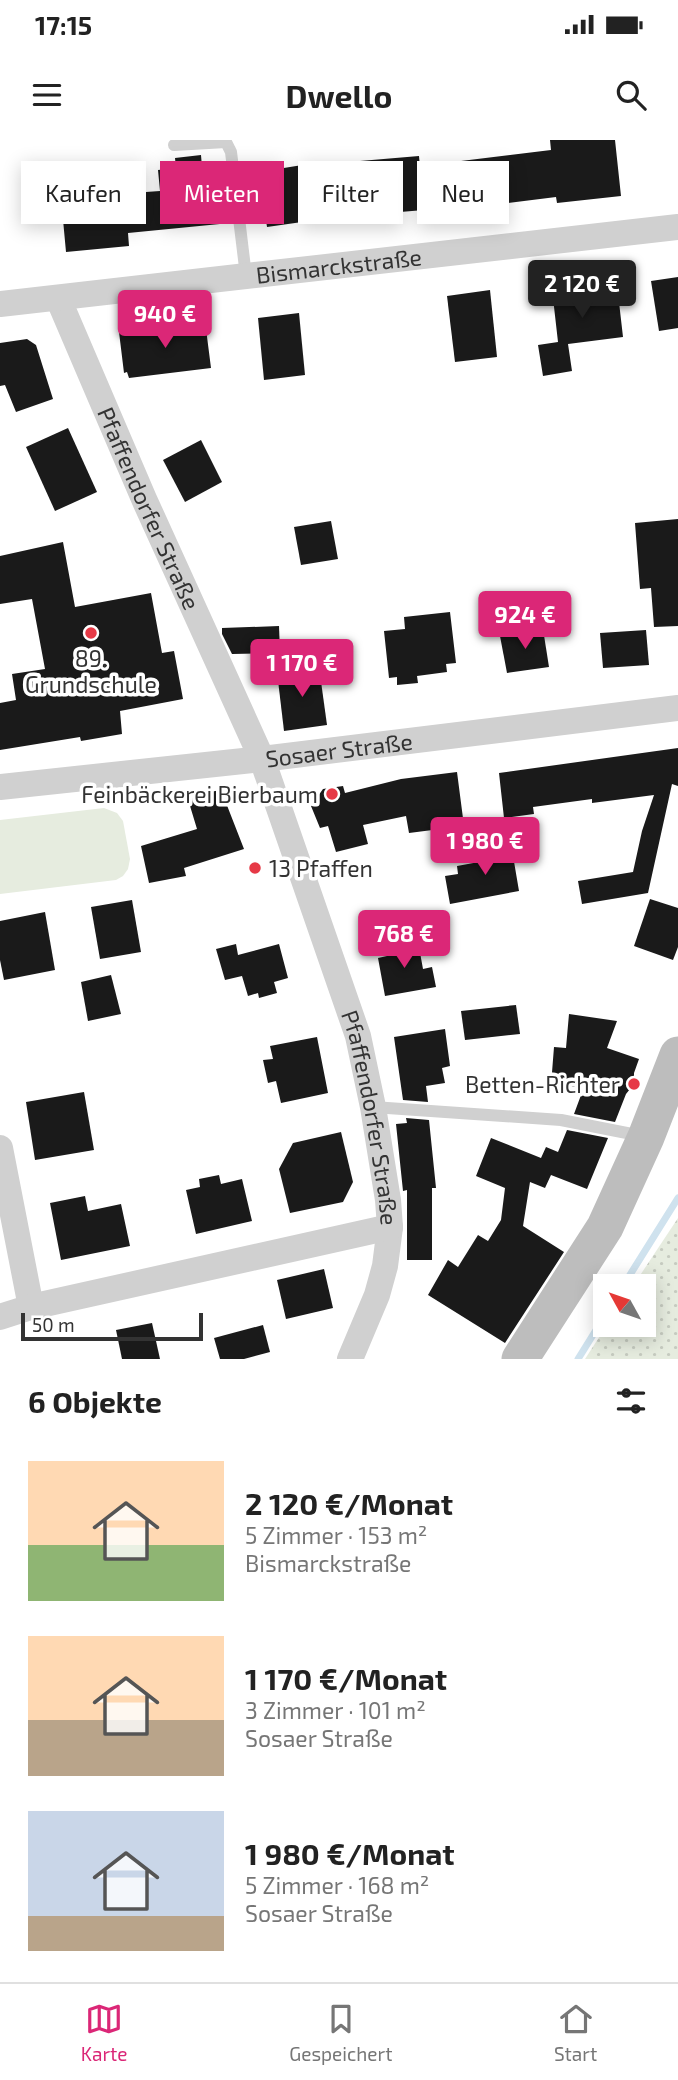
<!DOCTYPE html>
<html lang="de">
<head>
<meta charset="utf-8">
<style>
	:root { --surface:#fff; --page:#f2f2f2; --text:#222; --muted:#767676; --line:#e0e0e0; --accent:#db2777 }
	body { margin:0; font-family:"Exo 2",sans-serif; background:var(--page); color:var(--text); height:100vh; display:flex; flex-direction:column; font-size:26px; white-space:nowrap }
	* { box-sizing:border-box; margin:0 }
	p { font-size:23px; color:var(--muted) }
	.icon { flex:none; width:38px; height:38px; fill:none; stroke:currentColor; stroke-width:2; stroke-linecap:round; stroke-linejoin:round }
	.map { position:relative; height:1219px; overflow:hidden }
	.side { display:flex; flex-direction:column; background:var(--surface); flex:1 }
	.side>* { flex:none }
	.hud { position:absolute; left:21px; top:21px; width:637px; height:63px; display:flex; gap:14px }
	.needle { width:46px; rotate:310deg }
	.tools { position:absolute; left:593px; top:1134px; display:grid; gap:14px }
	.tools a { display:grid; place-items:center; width:63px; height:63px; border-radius:0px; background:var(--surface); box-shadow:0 4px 18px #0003; font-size:35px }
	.scale { position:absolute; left:21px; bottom:18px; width:182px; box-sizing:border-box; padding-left:7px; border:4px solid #333; border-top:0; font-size:19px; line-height:24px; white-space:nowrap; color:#333; -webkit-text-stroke:5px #fff; paint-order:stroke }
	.price { position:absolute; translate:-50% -60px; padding:0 16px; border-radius:7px; background:var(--accent); color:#fff; font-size:23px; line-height:46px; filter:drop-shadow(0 2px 4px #0008) }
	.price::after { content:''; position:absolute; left:50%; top:42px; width:21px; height:16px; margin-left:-10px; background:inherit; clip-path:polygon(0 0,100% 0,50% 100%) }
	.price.active { background:#222; color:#fff }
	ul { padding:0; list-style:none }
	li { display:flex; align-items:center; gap:21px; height:175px; padding:0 28px }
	li span { display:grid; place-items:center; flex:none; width:196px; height:140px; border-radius:0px; color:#555 }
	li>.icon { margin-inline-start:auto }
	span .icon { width:84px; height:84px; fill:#fffc; stroke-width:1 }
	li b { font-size:30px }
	h2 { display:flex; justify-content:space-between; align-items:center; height:84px; padding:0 28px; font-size:30px }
	.tag { padding:0 24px; border-radius:0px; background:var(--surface); box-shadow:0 4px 18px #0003; font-size:24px; line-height:63px }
	.tag.active { background:var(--accent); color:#fff }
	.status { display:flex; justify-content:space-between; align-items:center; height:49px; padding:0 35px; background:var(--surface); direction:ltr }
	.status svg { height:19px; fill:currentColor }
	header { display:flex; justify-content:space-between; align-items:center; height:91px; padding:0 28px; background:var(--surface); font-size:32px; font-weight:700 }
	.tabs { display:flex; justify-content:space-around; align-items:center; height:98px; border-top:2px solid var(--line); background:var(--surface); font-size:19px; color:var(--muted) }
	.tabs a { display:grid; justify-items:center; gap:4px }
	.tabs .active { color:var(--accent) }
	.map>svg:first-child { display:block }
</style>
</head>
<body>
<div class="status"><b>17:15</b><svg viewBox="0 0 49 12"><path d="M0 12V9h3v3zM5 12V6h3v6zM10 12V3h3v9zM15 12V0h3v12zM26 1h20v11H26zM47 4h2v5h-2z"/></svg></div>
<header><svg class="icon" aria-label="menu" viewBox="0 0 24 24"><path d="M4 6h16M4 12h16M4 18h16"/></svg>Dwello<svg class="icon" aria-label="search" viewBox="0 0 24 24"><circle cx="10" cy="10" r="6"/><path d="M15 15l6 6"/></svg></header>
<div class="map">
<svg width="678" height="1219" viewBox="0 0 678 1219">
	<defs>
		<pattern id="park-dots" width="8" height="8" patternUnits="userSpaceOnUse" patternTransform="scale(1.75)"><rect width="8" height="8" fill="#e6ecdf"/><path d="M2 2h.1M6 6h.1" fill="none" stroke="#c6cbc0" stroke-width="1.8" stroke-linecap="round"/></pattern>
	</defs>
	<rect width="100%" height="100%" fill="#fff"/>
	<path fill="url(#park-dots)" d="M678,1078V1219H585L607,1185H644V1146H633Z"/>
	<path fill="#e6ecdf" d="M104,668L117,673L123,681L130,719L128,729L123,736L116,740L0,754V680Z"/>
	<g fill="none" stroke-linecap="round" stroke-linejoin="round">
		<g stroke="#cfe2ee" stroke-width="7">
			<path d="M623,1146L678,1058"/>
			<path d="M578,1219L606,1174"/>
		</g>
	</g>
	<g fill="#1a1a1a">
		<path d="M550,0H615L621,56L557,63L556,57L467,68L461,21L551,10Z"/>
		<path d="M201,15L202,27L224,25L230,83L128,93L129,106L66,112L61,58L160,51L158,30L176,28L175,18Z"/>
		<path d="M419,16L424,70L364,75L360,21Z"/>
		<path d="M321,22L330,78L267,87L259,32Z"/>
		<path d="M616,136L623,197L568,204L572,231L543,236L538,205L558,202L553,158L563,157L562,142Z"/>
		<path d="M678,137V188L659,191L651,141Z"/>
		<path d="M490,150L497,217L455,222L447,156Z"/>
		<path d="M299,173L305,235L264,240L258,178Z"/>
		<path d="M205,181L211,228L129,238L127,232L124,233L119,192Z"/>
		<path d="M27,199L36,205L53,259L16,272L5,245L0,246V203Z"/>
		<path d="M68,288L97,352L55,371L26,307Z"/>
		<path d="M201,300L222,342L185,362L163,320Z"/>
		<path d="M678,379V486L654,487L651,448L640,449L635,383Z"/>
		<path d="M331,381L338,419L301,425L294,387Z"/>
		<path d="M63,402L75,467L151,453L162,513L174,511L183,559L120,571L122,594L81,601L80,597L0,610V563L16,560L12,534L45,529L32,459L0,464V416Z"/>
		<path d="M450,472L456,523L446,524L447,532L417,536L418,543L397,545V537L389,538L384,491L405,489L404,477Z"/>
		<path d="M279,486L280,513L232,514L222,494V488Z"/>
		<path d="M543,489L549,527L507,533L500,496Z"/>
		<path d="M646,490L649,525L603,528L600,493Z"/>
		<path d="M319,527L327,585L284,591L277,532Z"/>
		<path d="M678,608V646L672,644L648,753L582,764L578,741L633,732L642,691L654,655L592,663V659L533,667L534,674L504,678L499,633Z"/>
		<path d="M457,632L464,686L409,693L406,676L363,685L368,704L336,712L328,686L320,688L311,666L323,649L343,646L345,653L401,639Z"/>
		<path d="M221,650L244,709L184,728L186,736L149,743L141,706L197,689L187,656Z"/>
		<path d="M511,704L519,751L450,764L445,736L458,734L457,726L490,720L488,708Z"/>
		<path d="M650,759L678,768V807L673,820L634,806Z"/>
		<path d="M132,760L141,812L100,819L91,767Z"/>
		<path d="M45,772L55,830L4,840L0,820V781Z"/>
		<path d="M406,800L408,809L419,807L423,829L432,827L436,847L385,856L378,818L387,816L385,804Z"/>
		<path d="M236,804L238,815L279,804L288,838L274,842L277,853L259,858L258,853L248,856L242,836L225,840L216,809Z"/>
		<path d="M111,835L121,874L88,881L81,842Z"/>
		<path d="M516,865L520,894L465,900L461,871Z"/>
		<path d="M569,874L617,881L607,908L639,919L634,933V944L626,954L615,982L574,974L584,947L551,945L554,907L566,908Z"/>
		<path d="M445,889L450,926L442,928L445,943L426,946L428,962L403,960L394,897Z"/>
		<path d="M317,897L328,953L281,963L276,941L268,943L263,920L273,919L270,906Z"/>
		<path d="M84,952L94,1010L35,1020L26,962Z"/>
		<path d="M406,978L429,980L436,1048H432V1120H407V1050L403,1051L396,984L407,983Z"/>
		<path d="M567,990L608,998L587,1049L551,1035L545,1048L530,1042L523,1086L564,1112L505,1203L428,1155L448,1120L458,1127L478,1095L488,1101L501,1080L505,1048L476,1036L491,998L541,1018L546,1007L558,1012Z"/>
		<path d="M341,992L353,1042L343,1062L290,1073L279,1029L293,1003Z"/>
		<path d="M219,1035L221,1044L242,1039L252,1081L196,1094L186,1050L200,1047L199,1039Z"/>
		<path d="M85,1056L88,1071L121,1064L130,1106L61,1120L50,1063Z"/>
		<path d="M324,1129L333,1168L286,1179L277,1140Z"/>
		<path d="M152,1183L160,1219H122L116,1190Z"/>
		<path d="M263,1185L270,1212L244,1219H220L214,1198Z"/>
	</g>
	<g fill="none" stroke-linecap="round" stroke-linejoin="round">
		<g stroke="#d0d0d0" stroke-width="12">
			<path d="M174,5L226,2L231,12L246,136"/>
			<path d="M373,967L561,980L642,996"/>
		</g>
		<g stroke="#d0d0d0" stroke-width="26">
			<path id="s1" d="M58,158L144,359L262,619L358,896L373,967L388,1060L390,1087L385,1126L377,1155L350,1219"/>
			<path id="s2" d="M0,164L678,87"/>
			<path id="s3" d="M0,647L262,619L678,568"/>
			<path d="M0,1008L31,1167"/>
			<path d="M0,1177L31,1167L390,1087"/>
		</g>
		<path stroke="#bdbdbd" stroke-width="37" d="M520,1219L605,1087L646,997L678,915"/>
	</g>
	<g fill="#e63946" stroke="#fff" stroke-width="2.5">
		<circle cx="91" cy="493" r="7"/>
		<circle cx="332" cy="654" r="7"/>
		<circle cx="255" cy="728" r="7"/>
		<circle cx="634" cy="944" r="7"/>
	</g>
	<g text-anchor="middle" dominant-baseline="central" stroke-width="7" stroke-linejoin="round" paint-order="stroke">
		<g font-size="23" fill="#333" stroke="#fff">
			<text stroke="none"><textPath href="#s2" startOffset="341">Bismarckstraße</textPath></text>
			<text stroke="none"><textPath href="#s1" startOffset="229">Pfaffendorfer Straße</textPath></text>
			<text stroke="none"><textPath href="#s3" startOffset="341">Sosaer Straße</textPath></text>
			<text stroke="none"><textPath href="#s1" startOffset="880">Pfaffendorfer Straße</textPath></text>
		</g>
		<g font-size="23" fill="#333" stroke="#fff" text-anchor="end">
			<text x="91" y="518" text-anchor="middle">89.<tspan x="91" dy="26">Grundschule</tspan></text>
			<text x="318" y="654">Feinbäckerei Bierbaum</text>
			<text x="269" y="728" text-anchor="start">13 Pfaffen</text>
			<text x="620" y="944">Betten-Richter</text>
		</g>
	</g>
</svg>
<div class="tools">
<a><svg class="needle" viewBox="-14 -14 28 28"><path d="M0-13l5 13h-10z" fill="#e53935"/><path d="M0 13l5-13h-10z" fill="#767676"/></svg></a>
</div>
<div class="scale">50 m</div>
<b class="price active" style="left:582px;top:180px">2 120 €</b>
<b class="price" style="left:165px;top:210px">940 €</b>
<b class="price" style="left:525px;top:511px">924 €</b>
<b class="price" style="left:302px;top:559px">1 170 €</b>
<b class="price" style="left:485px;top:737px">1 980 €</b>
<b class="price" style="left:404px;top:830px">768 €</b>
<div class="hud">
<a class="tag">Kaufen</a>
<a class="tag active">Mieten</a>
<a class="tag">Filter</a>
<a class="tag">Neu</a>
</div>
</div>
<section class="side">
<h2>6 Objekte<svg class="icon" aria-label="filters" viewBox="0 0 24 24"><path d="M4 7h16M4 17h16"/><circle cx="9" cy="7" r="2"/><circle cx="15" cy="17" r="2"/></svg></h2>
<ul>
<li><span style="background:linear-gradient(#ffd9b3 60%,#8fb573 0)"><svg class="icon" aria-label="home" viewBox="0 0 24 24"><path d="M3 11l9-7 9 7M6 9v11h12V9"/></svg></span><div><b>2 120 €/Monat</b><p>5 Zimmer · 153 m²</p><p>Bismarckstraße</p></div></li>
<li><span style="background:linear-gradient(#ffd9b3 60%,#b9a48a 0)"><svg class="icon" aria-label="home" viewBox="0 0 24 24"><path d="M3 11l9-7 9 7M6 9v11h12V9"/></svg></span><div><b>1 170 €/Monat</b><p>3 Zimmer · 101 m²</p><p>Sosaer Straße</p></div></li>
<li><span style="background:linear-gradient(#c9d6e8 75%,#b9a48a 0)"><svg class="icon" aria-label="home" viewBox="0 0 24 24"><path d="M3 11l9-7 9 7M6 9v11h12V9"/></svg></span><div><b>1 980 €/Monat</b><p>5 Zimmer · 168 m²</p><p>Sosaer Straße</p></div></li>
</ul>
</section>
<nav class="tabs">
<a class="active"><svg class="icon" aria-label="map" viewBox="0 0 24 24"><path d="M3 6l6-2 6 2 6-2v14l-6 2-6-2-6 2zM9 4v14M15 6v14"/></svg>Karte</a>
<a><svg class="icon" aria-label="saved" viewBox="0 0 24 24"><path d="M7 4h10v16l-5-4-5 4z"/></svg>Gespeichert</a>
<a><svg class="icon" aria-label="home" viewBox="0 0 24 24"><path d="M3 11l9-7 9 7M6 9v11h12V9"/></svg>Start</a>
</nav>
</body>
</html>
